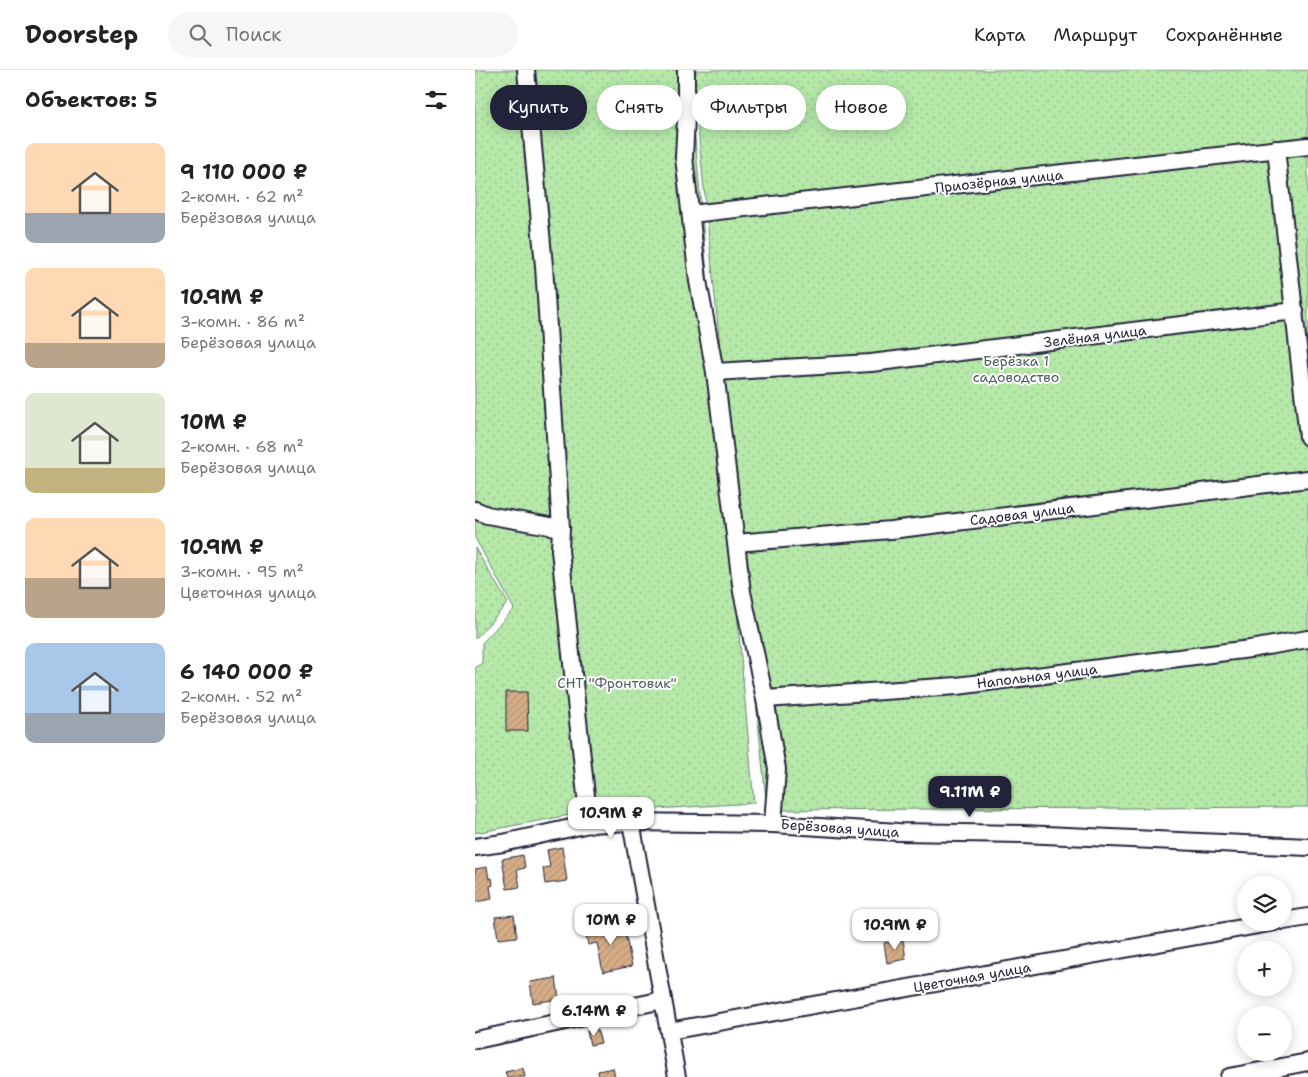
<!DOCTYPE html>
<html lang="ru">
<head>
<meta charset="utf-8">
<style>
	:root { --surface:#fff; --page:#f6f6f6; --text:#222; --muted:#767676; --line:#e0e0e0; --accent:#22223b }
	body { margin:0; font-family:"Shantell Sans",sans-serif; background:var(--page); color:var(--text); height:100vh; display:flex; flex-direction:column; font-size:19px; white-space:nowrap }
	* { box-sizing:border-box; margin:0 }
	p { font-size:16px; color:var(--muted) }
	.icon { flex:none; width:28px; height:28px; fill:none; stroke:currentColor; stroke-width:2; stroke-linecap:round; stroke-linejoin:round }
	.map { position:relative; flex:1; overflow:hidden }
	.panel { display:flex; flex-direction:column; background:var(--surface); width:475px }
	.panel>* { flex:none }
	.top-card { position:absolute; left:15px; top:15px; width:475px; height:45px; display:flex; gap:10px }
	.fabs { position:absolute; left:762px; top:806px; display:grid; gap:10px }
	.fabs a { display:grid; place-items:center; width:55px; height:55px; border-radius:50%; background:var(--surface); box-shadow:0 2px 12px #0003; font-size:25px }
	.price { position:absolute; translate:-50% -42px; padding:0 11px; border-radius:10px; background:#fff; color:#222; font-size:16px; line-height:32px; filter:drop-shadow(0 1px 2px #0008) }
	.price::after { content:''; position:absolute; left:50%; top:30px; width:15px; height:11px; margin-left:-8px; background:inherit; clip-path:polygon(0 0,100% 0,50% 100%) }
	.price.active { background:var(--accent); color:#fff }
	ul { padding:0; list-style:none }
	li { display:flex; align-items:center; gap:15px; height:125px; padding:0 25px }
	li span { display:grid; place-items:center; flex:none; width:140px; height:100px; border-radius:10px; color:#555 }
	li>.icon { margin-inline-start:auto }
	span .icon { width:60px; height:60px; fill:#fffc; stroke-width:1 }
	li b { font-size:21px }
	h2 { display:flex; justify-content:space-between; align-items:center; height:60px; padding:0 25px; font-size:21px }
	.chip { padding:0 18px; border-radius:22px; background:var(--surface); box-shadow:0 2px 12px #0003; font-size:18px; line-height:45px }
	.chip.active { background:var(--accent); color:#fff }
	header { display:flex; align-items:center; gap:30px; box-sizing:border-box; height:70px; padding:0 25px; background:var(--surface); border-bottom:1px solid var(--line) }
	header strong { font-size:24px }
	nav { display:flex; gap:28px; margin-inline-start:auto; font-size:18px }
	.search { width:350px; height:45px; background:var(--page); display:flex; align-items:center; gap:12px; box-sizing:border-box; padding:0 18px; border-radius:28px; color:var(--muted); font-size:19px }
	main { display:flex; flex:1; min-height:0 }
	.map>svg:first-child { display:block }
</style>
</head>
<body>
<header>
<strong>Doorstep</strong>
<div class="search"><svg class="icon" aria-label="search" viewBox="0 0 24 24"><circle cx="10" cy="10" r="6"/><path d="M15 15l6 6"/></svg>Поиск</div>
<nav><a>Карта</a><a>Маршрут</a><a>Сохранённые</a></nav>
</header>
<main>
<section class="panel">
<h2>Объектов: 5<svg class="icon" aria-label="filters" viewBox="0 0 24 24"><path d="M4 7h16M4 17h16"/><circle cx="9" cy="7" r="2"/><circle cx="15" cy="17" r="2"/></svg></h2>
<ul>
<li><span style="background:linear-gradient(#ffd9b3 70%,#9aa5b1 0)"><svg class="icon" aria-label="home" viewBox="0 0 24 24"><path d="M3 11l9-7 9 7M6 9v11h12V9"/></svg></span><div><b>9 110 000 ₽</b><p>2-комн. · 62 m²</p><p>Берёзовая улица</p></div></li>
<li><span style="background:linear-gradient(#ffd9b3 75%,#b9a48a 0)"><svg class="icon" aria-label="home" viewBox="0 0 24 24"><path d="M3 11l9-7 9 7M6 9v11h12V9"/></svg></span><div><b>10.9M ₽</b><p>3-комн. · 86 m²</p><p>Берёзовая улица</p></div></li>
<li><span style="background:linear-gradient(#dfe7d0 75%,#c2b280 0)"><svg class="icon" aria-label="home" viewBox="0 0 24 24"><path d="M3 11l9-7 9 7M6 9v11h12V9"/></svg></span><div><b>10M ₽</b><p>2-комн. · 68 m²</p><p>Берёзовая улица</p></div></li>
<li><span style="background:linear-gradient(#ffd9b3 60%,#b9a48a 0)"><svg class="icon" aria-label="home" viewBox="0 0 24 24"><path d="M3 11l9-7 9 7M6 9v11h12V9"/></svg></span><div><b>10.9M ₽</b><p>3-комн. · 95 m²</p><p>Цветочная улица</p></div></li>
<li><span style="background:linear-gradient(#a9c7e8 70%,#9aa5b1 0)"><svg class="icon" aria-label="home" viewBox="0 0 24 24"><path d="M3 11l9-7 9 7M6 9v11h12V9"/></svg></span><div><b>6 140 000 ₽</b><p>2-комн. · 52 m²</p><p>Берёзовая улица</p></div></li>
</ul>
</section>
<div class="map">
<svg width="833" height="1007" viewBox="0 0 833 1007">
	<defs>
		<pattern id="park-dots" width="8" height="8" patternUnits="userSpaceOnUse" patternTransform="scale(1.25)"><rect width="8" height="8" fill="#b5e8a9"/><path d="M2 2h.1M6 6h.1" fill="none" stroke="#9bc792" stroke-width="1.8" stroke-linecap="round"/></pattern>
		<pattern id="building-hatch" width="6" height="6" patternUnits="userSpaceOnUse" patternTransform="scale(1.25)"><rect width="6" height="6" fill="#d5ae87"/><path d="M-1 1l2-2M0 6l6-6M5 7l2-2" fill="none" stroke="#b79575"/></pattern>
	</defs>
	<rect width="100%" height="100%" fill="#fff"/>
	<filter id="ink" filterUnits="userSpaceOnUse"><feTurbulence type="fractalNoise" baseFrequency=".02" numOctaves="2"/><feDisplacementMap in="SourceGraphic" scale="10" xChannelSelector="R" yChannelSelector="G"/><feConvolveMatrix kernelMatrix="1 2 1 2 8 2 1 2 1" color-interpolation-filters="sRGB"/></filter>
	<g filter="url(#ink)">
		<g fill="url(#park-dots)" stroke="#6c8572">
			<path d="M0,0H214L279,733L100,744L0,763V598L7,593V573L39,539L0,468Z"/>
			<path d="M217,0H833V737L292,740Z"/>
			<path d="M0,478L33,533L0,569Z"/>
		</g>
		<g fill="url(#building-hatch)" stroke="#22223b">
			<path d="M31,622H52L53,661H31Z"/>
			<path d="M87,777L92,811L70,814L68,798L75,797L72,780Z"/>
			<path d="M48,785L50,798L42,800L45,817L32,819L27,789Z"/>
			<path d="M12,797L14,809L17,808L18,815L15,816L17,829L0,832V799Z"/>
			<path d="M39,845L42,867L23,869L20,847Z"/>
			<path d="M148,852L157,896L128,902L122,873L113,875L110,860Z"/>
			<path d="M428,870L431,889L412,893L409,873Z"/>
			<path d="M81,908L84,929L58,933L55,912Z"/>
			<path d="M122,959L126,973L115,975L112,961Z"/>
			<path d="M48,998L50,1007H32L30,1002Z"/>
			<path d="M138,998L140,1007H124L123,1001Z"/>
		</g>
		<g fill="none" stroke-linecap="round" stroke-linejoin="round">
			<defs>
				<g id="street">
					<path d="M211,0V48L209,87L223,211L240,302L267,522L290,629L302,699L298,754"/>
					<path d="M801,79L833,367"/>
					<path d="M216,144L833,76"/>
					<path d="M240,302L396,293L820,241"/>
					<path d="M0,440L12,445L86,458"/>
					<path d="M261,473L416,460L833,409"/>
					<path d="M290,629L482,616L775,579L833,569"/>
					<path d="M156,752L202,1007"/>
					<path d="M114,754L156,752L298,754L423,762L548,764L833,777"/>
					<path d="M0,777L28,773L114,754L85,480L86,458L69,196L51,0"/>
					<path d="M809,851L833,847"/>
					<path d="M194,961L800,852"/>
					<path d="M1,970L188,930"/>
					<path d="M754,1007L833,992"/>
				</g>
			</defs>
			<use href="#street" stroke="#22223b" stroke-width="20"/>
			<use href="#street" stroke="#fff" stroke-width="16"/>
		</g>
	</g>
	<g text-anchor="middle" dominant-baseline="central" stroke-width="4" stroke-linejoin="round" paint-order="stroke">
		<g font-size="14" fill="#22223b" stroke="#fff">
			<text transform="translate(524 111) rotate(-6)">Приозёрная улица</text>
			<text transform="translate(620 266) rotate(-7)">Зелёная улица</text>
			<text transform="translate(547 444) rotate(-7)">Садовая улица</text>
			<text transform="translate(562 606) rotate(-7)">Напольная улица</text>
			<text transform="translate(365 758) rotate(4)">Берёзовая улица</text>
			<text transform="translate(497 907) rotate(-10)">Цветочная улица</text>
		</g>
		<g font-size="14" fill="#4e5d5c" stroke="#fff">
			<text x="541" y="291">Берёзка 1<tspan x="541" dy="16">садоводство</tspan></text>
			<text x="142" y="613">СНТ "Фронтовик"</text>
		</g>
	</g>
</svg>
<div class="fabs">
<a><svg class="icon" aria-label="layers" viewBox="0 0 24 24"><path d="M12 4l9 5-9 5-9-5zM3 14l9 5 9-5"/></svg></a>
<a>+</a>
<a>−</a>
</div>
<b class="price active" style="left:495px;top:748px">9.11M ₽</b>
<b class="price" style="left:136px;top:769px">10.9M ₽</b>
<b class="price" style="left:136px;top:876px">10M ₽</b>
<b class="price" style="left:420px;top:881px">10.9M ₽</b>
<b class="price" style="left:119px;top:967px">6.14M ₽</b>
<div class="top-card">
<a class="chip active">Купить</a>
<a class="chip">Снять</a>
<a class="chip">Фильтры</a>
<a class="chip">Новое</a>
</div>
</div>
</main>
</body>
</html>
